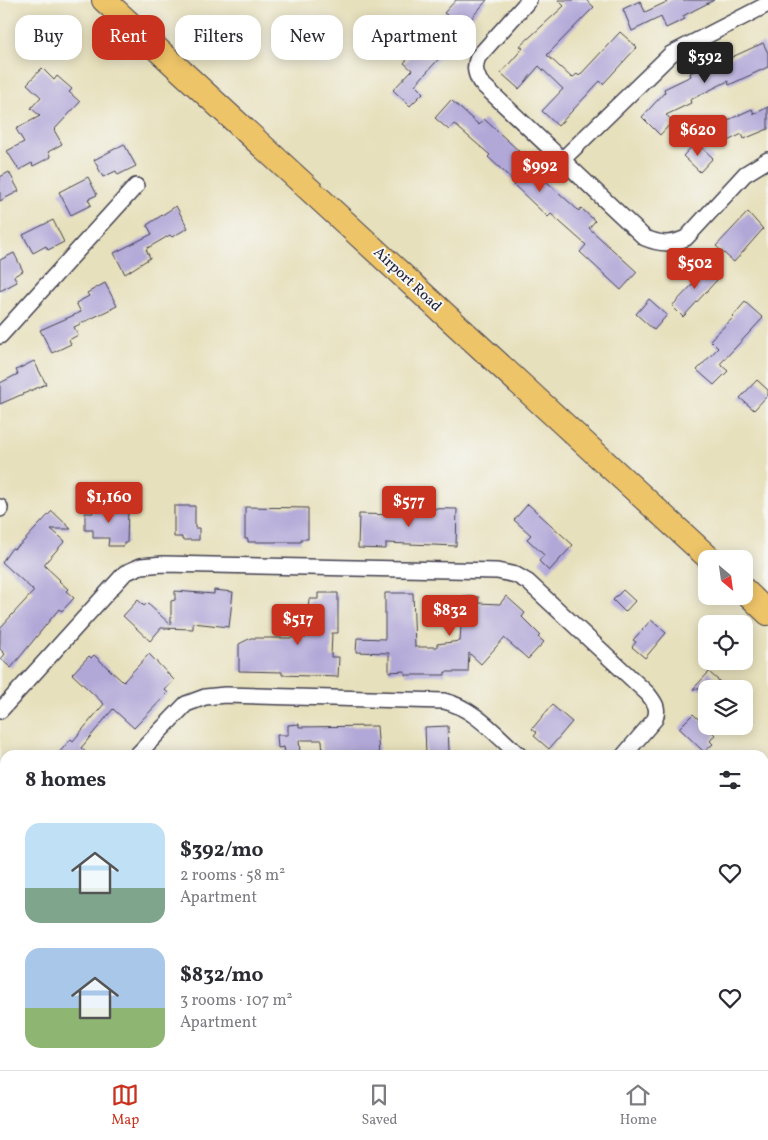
<!DOCTYPE html>
<html lang="en">
<head>
<meta charset="utf-8">
<style>
	:root { --surface:#fff; --page:#f7f7f7; --text:#2b2b33; --muted:#7c7c81; --line:#e1e1e2; --accent:#c8321e }
	body { margin:0; font-family:Vollkorn,serif; background:var(--page); color:var(--text); height:100vh; display:flex; flex-direction:column; font-size:19px; white-space:nowrap }
	* { box-sizing:border-box; margin:0 }
	p { font-size:16px; color:var(--muted) }
	.icon { flex:none; width:28px; height:28px; fill:none; stroke:currentColor; stroke-width:2; stroke-linecap:round; stroke-linejoin:round }
	.map { position:relative; flex:1; overflow:hidden }
	.panel { position:absolute; left:0px; top:750px; width:769px; height:320px; display:flex; flex-direction:column; background:var(--surface); border-radius:15px 15px 0 0; box-shadow:0 2px 12px #0003 }
	.panel>* { flex:none }
	.banner { position:absolute; left:15px; top:15px; width:500px; height:45px; display:flex; gap:10px }
	.needle { width:32px; rotate:151deg }
	.fabs { position:absolute; left:698px; top:550px; display:grid; gap:10px }
	.fabs a { display:grid; place-items:center; width:55px; height:55px; border-radius:10px; background:var(--surface); box-shadow:0 2px 12px #0003; font-size:25px }
	.price { position:absolute; translate:-50% -42px; padding:0 11px; border-radius:5px; background:var(--accent); color:#fff; font-size:16px; line-height:32px; filter:drop-shadow(0 1px 2px #0008) }
	.price::after { content:''; position:absolute; left:50%; top:30px; width:15px; height:11px; margin-left:-8px; background:inherit; clip-path:polygon(0 0,100% 0,50% 100%) }
	.price.current { background:#222; color:#fff }
	ul { padding:0; list-style:none }
	li { display:flex; align-items:center; gap:15px; height:125px; padding:0 25px }
	li span { display:grid; place-items:center; flex:none; width:140px; height:100px; border-radius:15px; color:#555 }
	li>.icon { margin-inline-start:auto }
	span .icon { width:60px; height:60px; fill:#fffc; stroke-width:1 }
	li b { font-size:21px }
	h2 { display:flex; justify-content:space-between; align-items:center; height:60px; padding:0 25px; font-size:21px }
	.chip { padding:0 18px; border-radius:15px; background:var(--surface); box-shadow:0 2px 12px #0003; font-size:18px; line-height:45px }
	.chip.current { background:var(--accent); color:#fff }
	.tab-bar { display:flex; justify-content:space-around; align-items:center; height:70px; border-top:1px solid var(--line); background:var(--surface); font-size:14px; color:var(--muted) }
	.tab-bar a { display:grid; justify-items:center; gap:2px }
	.tab-bar .current { color:var(--accent) }
	.map>svg:first-child { display:block }
</style>
</head>
<body>
<div class="map">
<svg width="768" height="1070" viewBox="0 0 768 1070">
	<rect width="100%" height="100%" fill="#f6f6f2"/>
	<filter id="ink" filterUnits="userSpaceOnUse"><feTurbulence type="fractalNoise" baseFrequency=".02" numOctaves="2"/><feDisplacementMap in="SourceGraphic" scale="10" xChannelSelector="R" yChannelSelector="G"/><feConvolveMatrix kernelMatrix="1 2 1 2 8 2 1 2 1" color-interpolation-filters="sRGB"/></filter>
	<filter id="wash" filterUnits="userSpaceOnUse"><feTurbulence type="fractalNoise" baseFrequency=".0096" numOctaves="4" result="noise"/><feDisplacementMap in="SourceGraphic" scale="20" xChannelSelector="R" yChannelSelector="G"/><feGaussianBlur stdDeviation="1.12" result="paint"/><feColorMatrix in="noise" values="0 0 0 0 0 0 0 0 0 0 0 0 0 0 0 0 0 1.4 0 .05"/><feComposite in="paint" operator="in"/></filter>
	<g filter="url(#wash)">
		<rect width="100%" height="100%" fill="#e7e0bc"/>
		<g id="blocks">
			<g fill="#b2a8d8">
				<path d="M456,0H487L455,37L457,39L415,85L423,93L410,106L393,90L412,70L404,63L447,15L444,13Z"/>
				<path d="M558,0H586L594,7L547,55L572,78L577,74L579,76L620,32L637,47L603,84L600,81L558,126L542,111L563,89L539,66L519,89L501,73L523,48L520,46L564,6Z"/>
				<path d="M671,0H714L683,16L685,19L666,28L661,17L632,31L623,9L640,1L645,12Z"/>
				<path d="M763,43L768,53V67L729,85L728,81L690,100L691,103L666,115L673,121L660,135L642,117L665,92L664,89L691,76L690,73L707,65L708,68Z"/>
				<path d="M42,68L54,80L57,76L72,89L69,92L80,102L54,130L62,144L48,152L51,157L33,166L32,163L19,170L7,151L24,142L16,129L40,116L31,108L41,97L27,84Z"/>
				<path d="M451,100L479,125L484,119L519,151L517,155L579,211L581,208L595,221L589,228L637,272L621,290L580,252L586,245L551,214L548,217L535,205L514,185L516,183L488,157L490,155L454,124L449,130L435,118Z"/>
				<path d="M768,107V129L744,139L742,134L717,146L708,125L725,117L726,121L752,109L754,114Z"/>
				<path d="M696,142L713,158L700,172L683,156Z"/>
				<path d="M124,144L136,166L118,175L116,171L103,177L94,160Z"/>
				<path d="M9,172L19,191L0,201V177Z"/>
				<path d="M88,177L97,195L88,199L91,205L71,215L59,192Z"/>
				<path d="M176,206L188,228L172,237L170,235L146,249L150,258L125,274L114,253L152,234L147,225Z"/>
				<path d="M748,212L763,229L734,262L716,246Z"/>
				<path d="M53,220L64,242L48,250L46,246L33,253L23,235Z"/>
				<path d="M14,253L23,271L14,276L17,282L0,291V260Z"/>
				<path d="M700,264L717,280L683,317L672,306L694,283L688,277Z"/>
				<path d="M105,283L117,306L74,327L78,335L69,340L71,344L52,353L40,330L81,312L76,303L89,296L87,293Z"/>
				<path d="M649,299L667,315L654,330L636,314Z"/>
				<path d="M745,302L763,318L720,364L728,371L714,385L697,370L718,348L710,340L734,317L733,316Z"/>
				<path d="M34,361L46,384L0,404V383L18,374L16,370Z"/>
				<path d="M757,380L768,390V395L754,410L740,398Z"/>
				<path d="M528,504L573,545L549,571L539,561L544,555L527,539L531,535L514,520Z"/>
				<path d="M120,505L124,509H128L127,543H124V546H108L109,538H93V530H85V513H93V508Z"/>
				<path d="M174,506H195V528H199V540H182V537H174Z"/>
				<path d="M245,507L308,508V539H301V542H248V539H245Z"/>
				<path d="M398,508L457,509L456,546L386,543V549L358,548L359,514L398,515Z"/>
				<path d="M52,511L71,529H51L65,541L45,563V566L60,580L59,581L68,589L66,591L74,598L62,611L59,609L11,668L1,659L5,654L0,649V628L34,591L2,562L12,548L14,549L22,543Z"/>
				<path d="M214,590L233,592L229,627L193,623V629L161,628L150,641L123,616L138,600L144,606L147,603L171,625V601L175,600V591L214,594Z"/>
				<path d="M623,590L635,601L625,612L613,600Z"/>
				<path d="M318,593H338V633H332L331,657H339L338,677L282,675V672L239,671V644L251,638H306L309,599H318Z"/>
				<path d="M385,593H413L415,647H437V644L460,641L463,596L479,597L478,603L500,604L506,596L525,613L522,617L540,635L538,637L544,642L528,659L504,638L481,664L469,653L468,672H445V675H405V671L389,672V653L356,652L357,638L385,639Z"/>
				<path d="M651,620L666,633L645,658L632,647L636,642L633,640Z"/>
				<path d="M149,654L174,680L165,690L168,693L134,728L113,709L81,748L89,755H57L71,739L73,741L104,704L72,674L89,656L91,658L94,655L123,682Z"/>
				<path d="M709,672L728,689H693Z"/>
				<path d="M552,705L572,722L549,749L534,736L537,733L532,729Z"/>
				<path d="M693,714L715,735L710,741L713,744L704,752L679,728Z"/>
				<path d="M299,724V727L377,726L379,755H323L322,740H299L300,753H285L284,747L278,748L277,735H288V725Z"/>
				<path d="M448,726L449,750L444,755H426L425,727Z"/>
			</g>
		</g>
	</g>
	<g filter="url(#ink)">
		<use href="#blocks" fill-opacity="0" stroke="#403e4e" stroke-width="1"/>
		<g fill="none" stroke-linecap="round" stroke-linejoin="round">
			<defs>
				<g id="minor">
					<path d="M529,0L478,57C474,67 475,72 480,82L645,238C660,244 671,245 686,238L745,174L768,160"/>
					<path d="M563,159L671,54L768,4"/>
					<path d="M0,336L136,186"/>
					<path d="M0,507V509"/>
					<path d="M0,711L125,573L141,566L163,564L497,571L516,575L528,582L648,694C655,703 659,708 655,719L624,755"/>
					<path d="M137,755L186,704L205,697L225,695L444,701C474,708 496,735 519,755"/>
					<path d="M764,830L768,834"/>
					<path d="M0,841L5,846"/>
					<path d="M0,970L5,975"/>
					<path d="M764,1017L768,1021"/>
					<path d="M764,1053L768,1048"/>
					<path d="M103,1065L108,1070"/>
					<path d="M238,1065L243,1070"/>
					<path d="M25,1070L29,1065"/>
					<path d="M334,1070L338,1065"/>
					<path d="M506,1070L511,1065"/>
					<path d="M748,1070L753,1065"/>
				</g>
				<g id="primary">
					<path d="M104,0L710,559"/>
					<path d="M744,590L768,613"/>
				</g>
			</defs>
			<use href="#minor" stroke="#403e4e" stroke-width="18"/>
			<use href="#primary" stroke="#403e4e" stroke-width="26"/>
			<use href="#minor" stroke="#fff" stroke-width="15"/>
			<use href="#primary" stroke="#eec469" stroke-width="24"/>
		</g>
	</g>
	<g text-anchor="middle" dominant-baseline="central" stroke-width="4" stroke-linejoin="round" paint-order="stroke">
		<g font-size="15" fill="#22223b" stroke="#f6f6f2">
			<text transform="translate(407 280) rotate(43)">Airport Road</text>
		</g>
	</g>
</svg>
<div class="fabs">
<a><svg class="needle" viewBox="-14 -14 28 28"><path d="M0-13l5 13h-10z" fill="#e53935"/><path d="M0 13l5-13h-10z" fill="#7c7c81"/></svg></a>
<a><svg class="icon" aria-label="locate" viewBox="0 0 24 24"><circle cx="12" cy="12" r="6"/><path d="M12 2v4M12 18v4M2 12h4M18 12h4"/></svg></a>
<a><svg class="icon" aria-label="layers" viewBox="0 0 24 24"><path d="M12 4l9 5-9 5-9-5zM3 14l9 5 9-5"/></svg></a>
</div>
<b class="price current" style="left:705px;top:84px">$392</b>
<b class="price" style="left:698px;top:157px">$620</b>
<b class="price" style="left:540px;top:193px">$992</b>
<b class="price" style="left:695px;top:290px">$502</b>
<b class="price" style="left:109px;top:524px">$1,160</b>
<b class="price" style="left:409px;top:528px">$577</b>
<b class="price" style="left:450px;top:637px">$832</b>
<b class="price" style="left:298px;top:646px">$517</b>
<div class="banner">
<a class="chip">Buy</a>
<a class="chip current">Rent</a>
<a class="chip">Filters</a>
<a class="chip">New</a>
<a class="chip">Apartment</a>
</div>
<section class="panel">
<h2>8 homes<svg class="icon" aria-label="filters" viewBox="0 0 24 24"><path d="M4 7h16M4 17h16"/><circle cx="9" cy="7" r="2"/><circle cx="15" cy="17" r="2"/></svg></h2>
<ul>
<li><span style="background:linear-gradient(#bfe0f5 65%,#7fa58c 0)"><svg class="icon" aria-label="home" viewBox="0 0 24 24"><path d="M3 11l9-7 9 7M6 9v11h12V9"/></svg></span><div><b>$392/mo</b><p>2 rooms · 58 m²</p><p>Apartment</p></div><svg class="icon" aria-label="heart" viewBox="0 0 24 24"><path d="M12 20l-8-8c-3-5 5-10 8-4 3-6 11-1 8 4z"/></svg></li>
<li><span style="background:linear-gradient(#a9c7e8 60%,#8fb573 0)"><svg class="icon" aria-label="home" viewBox="0 0 24 24"><path d="M3 11l9-7 9 7M6 9v11h12V9"/></svg></span><div><b>$832/mo</b><p>3 rooms · 107 m²</p><p>Apartment</p></div><svg class="icon" aria-label="heart" viewBox="0 0 24 24"><path d="M12 20l-8-8c-3-5 5-10 8-4 3-6 11-1 8 4z"/></svg></li>
</ul>
</section>
</div>
<nav class="tab-bar">
<a class="current"><svg class="icon" aria-label="map" viewBox="0 0 24 24"><path d="M3 6l6-2 6 2 6-2v14l-6 2-6-2-6 2zM9 4v14M15 6v14"/></svg>Map</a>
<a><svg class="icon" aria-label="saved" viewBox="0 0 24 24"><path d="M7 4h10v16l-5-4-5 4z"/></svg>Saved</a>
<a><svg class="icon" aria-label="home" viewBox="0 0 24 24"><path d="M3 11l9-7 9 7M6 9v11h12V9"/></svg>Home</a>
</nav>
</body>
</html>
